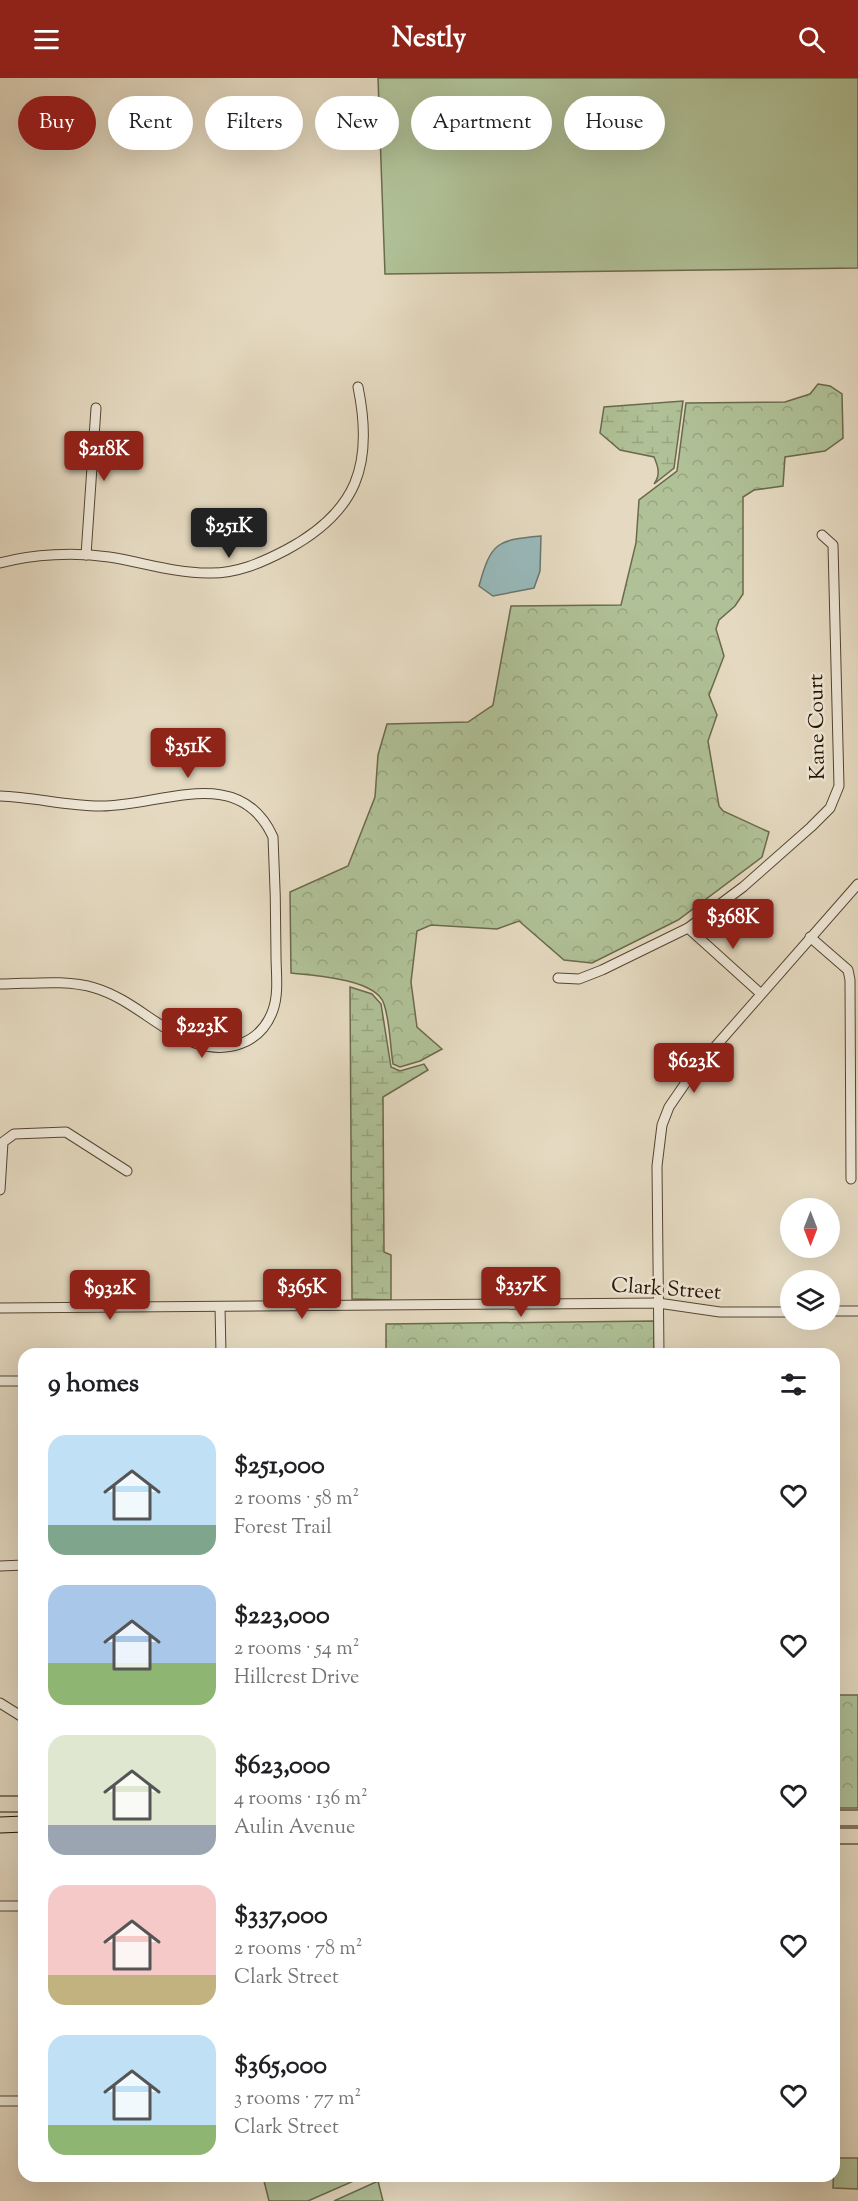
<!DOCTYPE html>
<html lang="en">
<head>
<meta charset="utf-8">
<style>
	:root { --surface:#fff; --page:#f2f2f2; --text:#202124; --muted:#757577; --accent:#8f2418 }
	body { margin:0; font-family:"Sorts Mill Goudy",serif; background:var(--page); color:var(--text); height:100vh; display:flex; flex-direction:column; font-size:22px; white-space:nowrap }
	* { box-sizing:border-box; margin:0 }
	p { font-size:20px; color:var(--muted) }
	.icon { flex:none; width:33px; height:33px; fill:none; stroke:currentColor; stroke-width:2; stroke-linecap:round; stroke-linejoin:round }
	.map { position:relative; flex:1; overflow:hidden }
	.sheet { position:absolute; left:18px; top:1270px; width:822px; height:834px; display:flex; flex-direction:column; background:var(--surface); border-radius:18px; box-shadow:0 6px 24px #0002 }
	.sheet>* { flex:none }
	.banner { position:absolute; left:18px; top:18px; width:822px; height:54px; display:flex; gap:12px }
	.needle { width:39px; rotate:180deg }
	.tools { position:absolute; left:780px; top:1120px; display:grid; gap:12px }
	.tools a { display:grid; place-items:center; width:60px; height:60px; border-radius:50%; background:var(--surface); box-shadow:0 6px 24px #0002; font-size:30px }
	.price { position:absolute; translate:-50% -51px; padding:0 14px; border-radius:6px; background:var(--accent); color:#fff; font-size:20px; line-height:39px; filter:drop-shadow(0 2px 3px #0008) }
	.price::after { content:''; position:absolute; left:50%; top:36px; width:18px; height:14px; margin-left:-9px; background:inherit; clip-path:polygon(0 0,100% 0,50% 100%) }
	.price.active { background:#222; color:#fff }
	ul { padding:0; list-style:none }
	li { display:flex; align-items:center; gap:18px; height:150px; padding:0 30px }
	li span { display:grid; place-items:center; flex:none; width:168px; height:120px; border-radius:18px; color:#555 }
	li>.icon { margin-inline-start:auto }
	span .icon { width:72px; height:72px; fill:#fffc; stroke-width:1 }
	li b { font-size:26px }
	h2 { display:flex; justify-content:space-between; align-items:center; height:72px; padding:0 30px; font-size:26px }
	.tag { padding:0 21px; border-radius:27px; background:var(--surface); box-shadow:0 6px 24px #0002; font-size:21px; line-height:54px }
	.tag.active { background:var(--accent); color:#fff }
	header { display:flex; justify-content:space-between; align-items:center; height:78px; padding:0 30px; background:var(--accent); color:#fff; font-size:27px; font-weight:700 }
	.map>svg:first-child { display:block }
</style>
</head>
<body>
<header><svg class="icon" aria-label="menu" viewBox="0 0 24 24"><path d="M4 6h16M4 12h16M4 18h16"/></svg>Nestly<svg class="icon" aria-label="search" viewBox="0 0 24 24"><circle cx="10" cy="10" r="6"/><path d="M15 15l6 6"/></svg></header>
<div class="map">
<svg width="858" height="2123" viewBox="0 0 858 2123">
	<defs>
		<pattern id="forest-crowns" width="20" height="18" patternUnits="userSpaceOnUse" patternTransform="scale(1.5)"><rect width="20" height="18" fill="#b0c197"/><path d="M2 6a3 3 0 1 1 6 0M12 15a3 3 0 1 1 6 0" fill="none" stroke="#97a580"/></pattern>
		<pattern id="wetland-marsh" width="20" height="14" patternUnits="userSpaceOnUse" patternTransform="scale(1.5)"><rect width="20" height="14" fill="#b0c197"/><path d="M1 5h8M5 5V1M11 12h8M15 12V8" fill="none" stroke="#97a580"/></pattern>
	</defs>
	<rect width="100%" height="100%" fill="#e5dac1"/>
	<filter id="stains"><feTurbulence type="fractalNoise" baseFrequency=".00333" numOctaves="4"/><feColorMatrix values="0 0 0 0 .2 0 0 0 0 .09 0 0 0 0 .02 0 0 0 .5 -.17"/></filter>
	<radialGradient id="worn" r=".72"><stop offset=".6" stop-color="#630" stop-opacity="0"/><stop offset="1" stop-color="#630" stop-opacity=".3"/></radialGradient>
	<g fill="#b0c197" stroke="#6a6a4c" stroke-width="1.5">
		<path d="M378,0H858V190L385,196Z"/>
		<path d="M834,2080H858V2111L833,2110Z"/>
		<path d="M354,2099L356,2102L308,2123H269L263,2099Z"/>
		<path d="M378,2103L383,2123H334Z"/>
	</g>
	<g fill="url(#forest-crowns)" stroke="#6a6a4c" stroke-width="1.5">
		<path d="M818,306L830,308L842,316L843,360L825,373L785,379L783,408L754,412L743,419V516L735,528L719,542L716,551L724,578L709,617L717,637L708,663L719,728L723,733L769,754L762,779L678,842L592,885L564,882L519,843L497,851L431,847L417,853L411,904L417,949L442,971L420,983L400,989L393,986C390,967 390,944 384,926C377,901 313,897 291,895L290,814L348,788L375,719L378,677L387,646L468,644L493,627L511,528L621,527L636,465L639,422L677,393L686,325L785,324L810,316Z"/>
		<path d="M654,1243V1276H386V1246Z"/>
		<rect x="834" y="1617" width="24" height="113"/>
	</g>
	<g fill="url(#wetland-marsh)" stroke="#6a6a4c" stroke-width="1.5">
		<path d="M683,323L674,390L654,406C661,397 658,388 654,379L620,372L600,355L604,329Z"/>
		<path d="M350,909L372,916L381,926L391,989L400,993L424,986L428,992L383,1019L384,1174L391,1177V1222L352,1221Z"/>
	</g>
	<path fill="#98b9ba" stroke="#6a7770" stroke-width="1.5" d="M541,458L540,493L534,510L493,518L479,508C491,464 497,462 541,458Z"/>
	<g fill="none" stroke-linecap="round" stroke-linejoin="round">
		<defs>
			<g id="street">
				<path d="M86,477L96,330"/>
				<path d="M0,485C33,476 75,474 109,479C142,484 174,495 208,495C236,496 261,485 286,472C357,434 374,387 358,309"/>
				<path d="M0,718C34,719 66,728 100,728C159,729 239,684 273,759C275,798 276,838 276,877C276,895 279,915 273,932C261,966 227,976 195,965C159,952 132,921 95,910C66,901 30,906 0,906"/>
				<path d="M688,850L760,915"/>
				<path d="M810,859L848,892L850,902L851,1101"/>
				<path d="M558,900L579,901L602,892L688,850L743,809L811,749L830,730L839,708L833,467L822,457"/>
				<path d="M0,1112L3,1064L14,1056L66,1054L127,1093"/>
				<path d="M220,1229L221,1276"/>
				<path d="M0,1230L658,1225L720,1234H790"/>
				<path d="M830,1233H858"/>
				<path d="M659,1276L657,1088L662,1047L669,1029L693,994L858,806"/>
				<path d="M0,1303H24"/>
				<path d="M0,1488L24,1487"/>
				<path d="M0,1625L24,1640"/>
				<path d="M0,1828H24"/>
				<path d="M0,2023H24"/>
			</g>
			<g id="primary">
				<path d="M0,1726H24"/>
				<path d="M834,1740H858"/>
				<path d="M0,1747L24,1746"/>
				<path d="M834,1758H858"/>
			</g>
		</defs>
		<use href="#street" stroke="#554531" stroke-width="11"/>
		<use href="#primary" stroke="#251301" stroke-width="17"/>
		<use href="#street" stroke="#eee7d7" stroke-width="9"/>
		<use href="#primary" stroke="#e5dac1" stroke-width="15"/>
	</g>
	<g text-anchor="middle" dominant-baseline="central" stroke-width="5" stroke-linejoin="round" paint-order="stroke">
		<g font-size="21" fill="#251301" stroke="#eee7d7">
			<text transform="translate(818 649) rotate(-91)">Kane Court</text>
			<text transform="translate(666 1212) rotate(4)">Clark Street</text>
		</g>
	</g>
	<rect width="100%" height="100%" filter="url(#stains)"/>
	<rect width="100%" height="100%" fill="url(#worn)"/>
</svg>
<div class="tools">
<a><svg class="needle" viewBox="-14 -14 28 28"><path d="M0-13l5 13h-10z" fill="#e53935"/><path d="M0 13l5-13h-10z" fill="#757577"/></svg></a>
<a><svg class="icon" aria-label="layers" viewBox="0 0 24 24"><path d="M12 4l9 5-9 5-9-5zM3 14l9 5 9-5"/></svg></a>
</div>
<b class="price" style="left:104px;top:404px">$218K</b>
<b class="price active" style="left:229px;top:481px">$251K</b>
<b class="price" style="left:188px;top:701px">$351K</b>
<b class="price" style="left:733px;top:872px">$368K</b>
<b class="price" style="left:202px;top:981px">$223K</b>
<b class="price" style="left:694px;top:1016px">$623K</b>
<b class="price" style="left:521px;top:1240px">$337K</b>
<b class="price" style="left:302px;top:1242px">$365K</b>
<b class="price" style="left:110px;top:1243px">$932K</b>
<div class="banner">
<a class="tag active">Buy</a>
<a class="tag">Rent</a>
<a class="tag">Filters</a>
<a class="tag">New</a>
<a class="tag">Apartment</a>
<a class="tag">House</a>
</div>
<section class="sheet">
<h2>9 homes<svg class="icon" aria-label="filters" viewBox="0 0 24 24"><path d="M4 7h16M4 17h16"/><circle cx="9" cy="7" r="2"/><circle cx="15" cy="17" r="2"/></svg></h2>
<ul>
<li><span style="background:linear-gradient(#bfe0f5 75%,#7fa58c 0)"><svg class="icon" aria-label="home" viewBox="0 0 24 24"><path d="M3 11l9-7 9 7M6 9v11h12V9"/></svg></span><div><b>$251,000</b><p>2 rooms · 58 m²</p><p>Forest Trail</p></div><svg class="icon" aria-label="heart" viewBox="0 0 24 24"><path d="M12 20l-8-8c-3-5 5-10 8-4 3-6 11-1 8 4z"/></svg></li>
<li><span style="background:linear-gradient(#a9c7e8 65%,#8fb573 0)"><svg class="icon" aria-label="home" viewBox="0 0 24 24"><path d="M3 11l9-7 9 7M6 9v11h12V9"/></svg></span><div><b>$223,000</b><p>2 rooms · 54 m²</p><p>Hillcrest Drive</p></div><svg class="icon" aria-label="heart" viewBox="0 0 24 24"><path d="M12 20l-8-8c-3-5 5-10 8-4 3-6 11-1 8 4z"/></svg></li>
<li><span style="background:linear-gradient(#dfe7d0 75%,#9aa5b1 0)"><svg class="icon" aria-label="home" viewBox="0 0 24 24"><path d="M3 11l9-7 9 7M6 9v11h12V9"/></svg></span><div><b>$623,000</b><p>4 rooms · 136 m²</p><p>Aulin Avenue</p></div><svg class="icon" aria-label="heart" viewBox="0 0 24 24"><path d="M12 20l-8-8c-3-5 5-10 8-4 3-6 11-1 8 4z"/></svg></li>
<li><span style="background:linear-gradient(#f6c9c9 75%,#c2b280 0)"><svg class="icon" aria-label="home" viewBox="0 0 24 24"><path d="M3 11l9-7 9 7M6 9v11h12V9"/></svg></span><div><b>$337,000</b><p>2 rooms · 78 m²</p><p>Clark Street</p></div><svg class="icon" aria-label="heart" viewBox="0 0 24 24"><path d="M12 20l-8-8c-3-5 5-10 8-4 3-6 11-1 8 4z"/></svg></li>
<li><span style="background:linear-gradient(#bfe0f5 75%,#8fb573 0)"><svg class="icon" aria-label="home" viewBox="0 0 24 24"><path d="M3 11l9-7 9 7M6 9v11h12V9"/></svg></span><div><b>$365,000</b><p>3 rooms · 77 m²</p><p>Clark Street</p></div><svg class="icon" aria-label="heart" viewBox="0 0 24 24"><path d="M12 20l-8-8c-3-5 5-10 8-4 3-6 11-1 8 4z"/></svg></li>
</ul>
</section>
</div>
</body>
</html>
